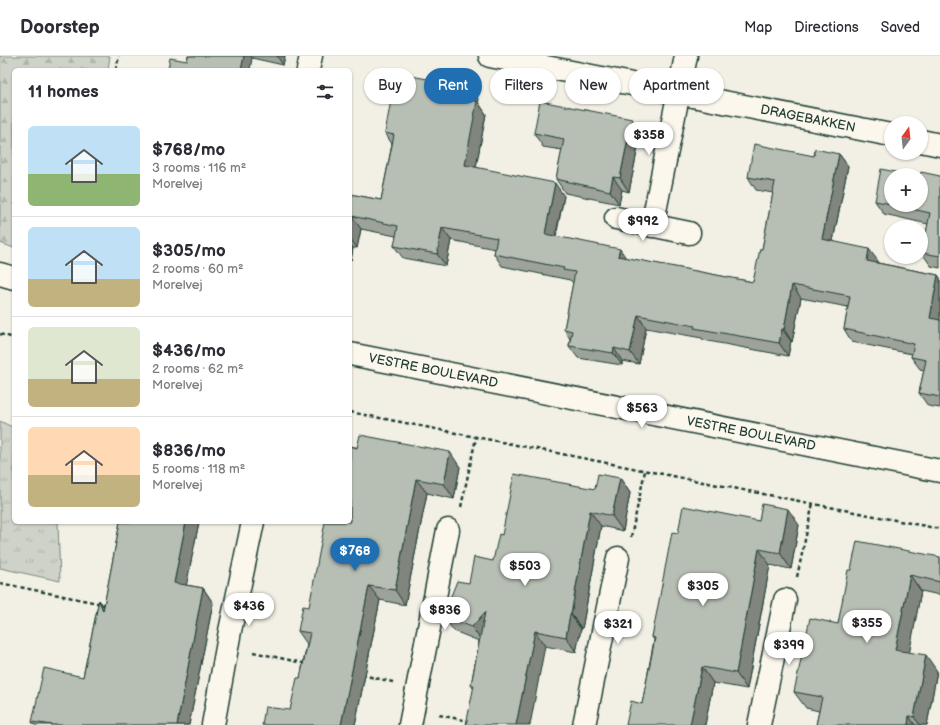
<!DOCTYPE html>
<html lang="en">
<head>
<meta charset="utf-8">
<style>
	:root { --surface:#fff; --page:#f7f7f7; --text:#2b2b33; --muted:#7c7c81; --line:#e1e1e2; --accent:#1f6fb2 }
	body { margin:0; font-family:"Balsamiq Sans",sans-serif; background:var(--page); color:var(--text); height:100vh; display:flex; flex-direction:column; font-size:15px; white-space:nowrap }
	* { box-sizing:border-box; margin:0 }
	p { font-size:13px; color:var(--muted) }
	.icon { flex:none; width:22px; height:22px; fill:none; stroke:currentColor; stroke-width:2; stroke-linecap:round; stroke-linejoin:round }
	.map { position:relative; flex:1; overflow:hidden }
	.side { position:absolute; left:12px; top:12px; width:340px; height:456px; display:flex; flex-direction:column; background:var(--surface); border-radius:6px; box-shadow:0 1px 3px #0004 }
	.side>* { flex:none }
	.banner { position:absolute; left:364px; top:12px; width:380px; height:36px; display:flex; gap:8px }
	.needle { width:26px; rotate:15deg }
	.fabs { position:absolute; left:884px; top:60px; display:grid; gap:8px }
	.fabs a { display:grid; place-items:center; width:44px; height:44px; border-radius:50%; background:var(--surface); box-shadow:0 1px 3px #0004; font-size:20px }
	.price { position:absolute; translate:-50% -34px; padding:0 9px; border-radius:14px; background:#fff; color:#222; font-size:13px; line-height:26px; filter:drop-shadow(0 1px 2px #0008) }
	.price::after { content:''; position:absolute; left:50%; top:24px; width:12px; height:9px; margin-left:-6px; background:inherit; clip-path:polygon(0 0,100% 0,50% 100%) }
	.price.current { background:var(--accent); color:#fff }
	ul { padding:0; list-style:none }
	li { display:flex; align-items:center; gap:12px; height:100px; padding:0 16px }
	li+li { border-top:1px solid var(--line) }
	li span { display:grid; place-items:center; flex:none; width:112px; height:80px; border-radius:6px; color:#555 }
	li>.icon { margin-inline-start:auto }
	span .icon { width:48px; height:48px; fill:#fffc; stroke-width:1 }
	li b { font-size:17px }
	h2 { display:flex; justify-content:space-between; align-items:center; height:48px; padding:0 16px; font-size:17px }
	.chip { padding:0 14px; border-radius:18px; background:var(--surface); box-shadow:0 1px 3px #0004; font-size:14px; line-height:36px }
	.chip.current { background:var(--accent); color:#fff }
	header { display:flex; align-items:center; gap:24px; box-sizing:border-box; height:56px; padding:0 20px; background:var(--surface); border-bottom:1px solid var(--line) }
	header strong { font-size:19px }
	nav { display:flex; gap:22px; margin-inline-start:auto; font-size:14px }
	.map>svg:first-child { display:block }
</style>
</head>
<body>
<header>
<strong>Doorstep</strong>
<nav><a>Map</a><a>Directions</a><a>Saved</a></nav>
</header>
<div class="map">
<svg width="940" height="669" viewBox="0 0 940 669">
	<defs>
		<pattern id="forest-firs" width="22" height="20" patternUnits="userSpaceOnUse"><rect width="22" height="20" fill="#cfd2c8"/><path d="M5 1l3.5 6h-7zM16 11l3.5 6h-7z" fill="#b1b5ac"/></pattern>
		<pattern id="park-tufts" width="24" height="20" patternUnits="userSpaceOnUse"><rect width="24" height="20" fill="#cfd2c8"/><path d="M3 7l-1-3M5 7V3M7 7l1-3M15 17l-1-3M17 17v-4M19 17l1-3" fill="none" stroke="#b1b5ac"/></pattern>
	</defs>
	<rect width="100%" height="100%" fill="#f2f0e5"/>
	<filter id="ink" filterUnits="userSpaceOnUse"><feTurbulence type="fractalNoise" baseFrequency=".025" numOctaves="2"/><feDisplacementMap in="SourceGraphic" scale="8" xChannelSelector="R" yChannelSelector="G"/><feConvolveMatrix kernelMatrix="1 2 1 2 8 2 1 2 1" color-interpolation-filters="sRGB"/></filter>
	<g filter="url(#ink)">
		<path fill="url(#forest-firs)" stroke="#77887e" d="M0,0H110L108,14H14V192L0,187Z"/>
		<path fill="url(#park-tufts)" stroke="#77887e" d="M0,365L14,372V466H58L60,525L0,512Z"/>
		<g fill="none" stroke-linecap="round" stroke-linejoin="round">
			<defs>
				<g id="street">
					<path id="s1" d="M490,0L891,79"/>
					<path d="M308,14L311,0"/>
					<path d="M921,85L940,89"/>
					<path d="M616,162L689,177"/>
					<path d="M652,170L686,0"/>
					<path d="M213,669L230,575L253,466"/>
					<path d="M410,669L448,474"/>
					<path d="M584,669L618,502"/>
					<path d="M759,669L785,544"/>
				</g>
				<g id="secondary">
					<path d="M0,218L14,222"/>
					<path id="s2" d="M350,298L940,415"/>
				</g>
			</defs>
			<use href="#street" stroke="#1f3d34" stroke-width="25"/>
			<use href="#secondary" stroke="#1f3d34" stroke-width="25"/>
			<g stroke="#1f3d34" stroke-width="2.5" stroke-dasharray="4 3" stroke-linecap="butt">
				<path d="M116,14L119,0"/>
				<path d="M0,278L14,282"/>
				<path d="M350,356L940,473"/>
				<path d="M461,451L476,382"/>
				<path d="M631,481L645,415"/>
				<path d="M797,521L813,447"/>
				<path d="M0,527L107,549"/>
				<path d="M253,596L307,608"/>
				<path d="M362,619L393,626"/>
				<path d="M439,659L469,665"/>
			</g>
			<use href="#street" stroke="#fbf7ec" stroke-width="22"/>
			<use href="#secondary" stroke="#fbf7ec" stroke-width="22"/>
		</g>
		<g fill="#9da39a" stroke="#1f3d34">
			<path d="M188,0H285L283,9L252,2L187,5Z"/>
			<path d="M479,44L478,46L486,58L476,111L564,140L556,181L626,202L753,226L762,193L773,137L756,134L748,121L814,100L839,98L848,110L833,185L878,205V207L938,219L940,222V352L928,350L919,337L924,314L920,313L911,301L912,298L852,286L844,273L848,251L801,242L792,286L791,285L788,300L703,284L702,282L646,272L639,308L622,305V309L578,302L569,290L570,283L564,273L573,227L570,224L502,210L494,198L495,193L451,184L446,210L403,202L394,190L396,180L361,173L357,192H353L351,204H350V138L381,144L392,88L385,77L401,46Z"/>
			<path d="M641,76L629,136L622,134L619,148L565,137L556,123L562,94L543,91L534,77Z"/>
			<path d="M891,119V149H921L940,120V212L931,210L922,197L928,168L884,158L875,145Z"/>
			<path d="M350,390L460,411L454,443L427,437L405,549L380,544L355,669H262L290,654L300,622L307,588L298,575L350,466Z"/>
			<path d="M620,422L630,437L623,475L601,470L582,573H581L576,596L545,590L473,632L471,629L479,585L454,575L443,560L469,527L493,505L502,479L595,433Z"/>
			<path d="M759,465L799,469L791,513L770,509L747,633L713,627L705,669L642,648L654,584L652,581L678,477Z"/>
			<path d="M120,466H199L186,529L203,532L213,547L189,669H34L32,666L83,621L99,544L104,550Z"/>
			<path d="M940,501V539L921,535L909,596L937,615L927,669H816L819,655L806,652L794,636L838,568L851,514Z"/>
		</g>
		<g fill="#80857d" stroke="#1f3d34">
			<path d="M244,0H251L252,2L250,14H241Z"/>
			<path d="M277,0H285L283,9Z"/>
			<path d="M470,31L479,44L478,46L486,58L474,122L465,109L467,44Z"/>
			<path d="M632,63L641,76L629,136L620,122Z"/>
			<path d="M839,98L848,110L831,195L822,183Z"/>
			<path d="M613,121L622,134L619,148L610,135Z"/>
			<path d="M555,127L564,140L553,191L545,178Z"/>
			<path d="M352,160L361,173L357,192L350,182V172Z"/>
			<path d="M442,172L451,184L446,210L437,198Z"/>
			<path d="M350,187L353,192L351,204L350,203Z"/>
			<path d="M620,193L628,205L618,200Z"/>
			<path d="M869,193L878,205L876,217L867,205Z"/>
			<path d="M938,219L940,222V266L930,262Z"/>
			<path d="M792,229L801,242L792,286L784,273Z"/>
			<path d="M638,259L646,272L639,308L630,296Z"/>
			<path d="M782,273L791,285L788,300L779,287Z"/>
			<path d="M614,292L622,305V309L613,297Z"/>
			<path d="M450,396L460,411L454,443L444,428Z"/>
			<path d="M620,422L630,437L623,475L612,460Z"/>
			<path d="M416,423L427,437L405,549L395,534Z"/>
			<path d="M788,453L799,469L791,513L780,497Z"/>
			<path d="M590,455L601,470L582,573L571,558Z"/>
			<path d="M186,466H199L184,541L174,527Z"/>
			<path d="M759,493L770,509L747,633L736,617Z"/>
			<path d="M910,519L921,535L907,610L895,594Z"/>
			<path d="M369,530L380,544L355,669H341Z"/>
			<path d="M203,532L213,547L189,669H177Z"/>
			<path d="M99,544L109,558L103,555Z"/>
			<path d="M485,556L482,586L472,571Z"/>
			<path d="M570,558L581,573L576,596L566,581Z"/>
			<path d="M535,575L545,590L530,669H516Z"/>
			<path d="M926,599L937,615L927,669H920L914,661Z"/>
			<path d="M702,611L713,627L705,669H690Z"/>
			<path d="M909,660L915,669H908Z"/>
		</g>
		<g fill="#b7beb3" stroke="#1f3d34">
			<path d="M188,0H244L241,14H168L170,2L187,5Z"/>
			<path d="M406,19L470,31L467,44L477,45L465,109L555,127L545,178L620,193L618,200L753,226L760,193H762L775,126L748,121L754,88L814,100L815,93L839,98L822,183L869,193L867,205L938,219L930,262L940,264V341L919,337L926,304L911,301L914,288L844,273L850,240L792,229L784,273H782L779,287L694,272L695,270L638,259L630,296L614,292L613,297L569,290L572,275L564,273L575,216L563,214L564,212L494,198L497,182L442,172L437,198L394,190L398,170L352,160L350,172V138L381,144L394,79L385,77L391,44L401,46Z"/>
			<path d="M540,45L632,63L620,122L613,121L610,135L556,123L564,83L534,77Z"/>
			<path d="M881,113L910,119H891V148L875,145Z"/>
			<path d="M921,116L940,120V200L922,197L930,157L894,149H921V119H920Z"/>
			<path d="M360,379L450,396L444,428L416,423L395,534L369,530L341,669H262L265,651L290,654L297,622H300L310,577L298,575L303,550L309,551L325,466H350V390L357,392Z"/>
			<path d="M514,418L595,433L598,418L620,422L612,460L590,455L571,558H570L566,581L535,575L516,669H466L474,629H471L485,556L472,571L443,560L457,525L469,527L474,501L493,505L499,478L502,479Z"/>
			<path d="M762,448L788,453L780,497L759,493L736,617L702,611L690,669H626L631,645L642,648L655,582L652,581L672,476L678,477L683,450L759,465Z"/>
			<path d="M120,466H186L174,527L203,532L177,669H53L32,666L44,612L83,621L99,544L103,555Z"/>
			<path d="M857,485L940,501V526L910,519L895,594L926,599L914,661L909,660L908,669H816L822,641L794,636L810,562L838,568L848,514H851Z"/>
		</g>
	</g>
	<g text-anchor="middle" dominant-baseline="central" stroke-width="3" stroke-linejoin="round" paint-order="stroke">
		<g font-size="13" fill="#1f3d34" stroke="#fbf7ec">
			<text stroke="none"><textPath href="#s1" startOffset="324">DRAGEBAKKEN</textPath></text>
			<text stroke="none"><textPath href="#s2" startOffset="85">VESTRE BOULEVARD</textPath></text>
			<text stroke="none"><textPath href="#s2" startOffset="409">VESTRE BOULEVARD</textPath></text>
		</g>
	</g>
</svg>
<div class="fabs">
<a><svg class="needle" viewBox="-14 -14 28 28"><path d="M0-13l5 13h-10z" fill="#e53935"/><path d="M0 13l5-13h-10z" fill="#7c7c81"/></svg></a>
<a>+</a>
<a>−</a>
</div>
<b class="price" style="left:649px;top:100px">$358</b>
<b class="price" style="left:643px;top:186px">$992</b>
<b class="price" style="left:642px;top:373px">$563</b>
<b class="price current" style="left:355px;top:516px">$768</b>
<b class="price" style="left:525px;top:531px">$503</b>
<b class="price" style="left:703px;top:551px">$305</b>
<b class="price" style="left:249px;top:571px">$436</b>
<b class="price" style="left:445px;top:575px">$836</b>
<b class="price" style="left:867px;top:588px">$355</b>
<b class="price" style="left:618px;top:589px">$321</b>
<b class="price" style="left:789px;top:610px">$399</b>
<div class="banner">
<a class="chip">Buy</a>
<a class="chip current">Rent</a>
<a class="chip">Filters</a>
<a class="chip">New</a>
<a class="chip">Apartment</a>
</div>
<section class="side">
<h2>11 homes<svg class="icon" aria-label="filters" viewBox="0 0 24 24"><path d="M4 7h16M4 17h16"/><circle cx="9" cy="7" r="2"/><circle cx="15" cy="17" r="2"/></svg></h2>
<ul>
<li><span style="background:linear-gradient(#bfe0f5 60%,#8fb573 0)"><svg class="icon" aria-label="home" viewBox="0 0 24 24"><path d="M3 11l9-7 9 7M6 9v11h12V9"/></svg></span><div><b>$768/mo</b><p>3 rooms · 116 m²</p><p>Morelvej</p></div></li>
<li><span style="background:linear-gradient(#bfe0f5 65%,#c2b280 0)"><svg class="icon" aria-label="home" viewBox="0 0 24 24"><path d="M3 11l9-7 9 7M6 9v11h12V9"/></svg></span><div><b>$305/mo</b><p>2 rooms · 60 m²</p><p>Morelvej</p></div></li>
<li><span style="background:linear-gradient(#dfe7d0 65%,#c2b280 0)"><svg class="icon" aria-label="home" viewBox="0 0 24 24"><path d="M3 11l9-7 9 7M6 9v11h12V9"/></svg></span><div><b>$436/mo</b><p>2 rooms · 62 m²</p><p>Morelvej</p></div></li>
<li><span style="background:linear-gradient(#ffd9b3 60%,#c2b280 0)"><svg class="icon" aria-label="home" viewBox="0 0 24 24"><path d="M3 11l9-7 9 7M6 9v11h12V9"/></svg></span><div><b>$836/mo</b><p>5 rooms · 118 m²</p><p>Morelvej</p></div></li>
</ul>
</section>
</div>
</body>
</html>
